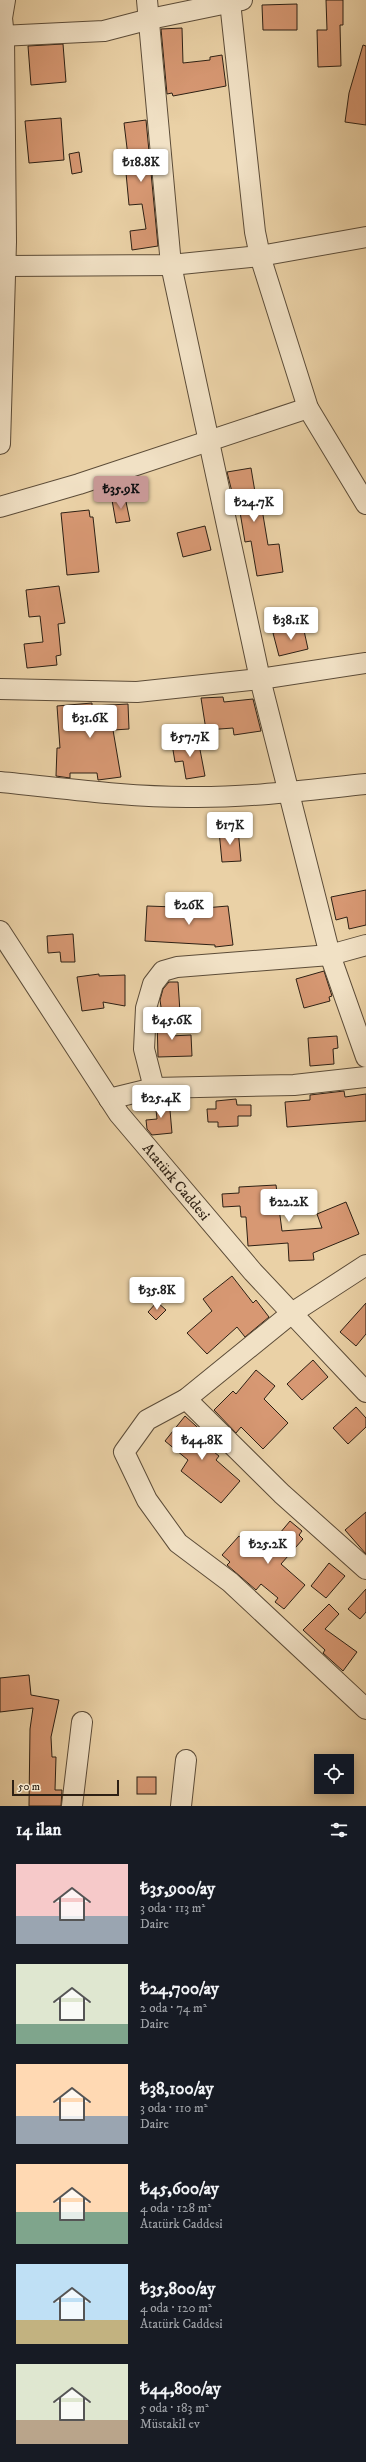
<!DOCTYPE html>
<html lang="tr">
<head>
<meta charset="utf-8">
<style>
	:root { --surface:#171b24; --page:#242831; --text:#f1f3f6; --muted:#9ea1a6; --accent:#c59692 }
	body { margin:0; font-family:"IM FELL DW Pica",serif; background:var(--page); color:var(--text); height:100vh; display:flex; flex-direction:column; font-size:15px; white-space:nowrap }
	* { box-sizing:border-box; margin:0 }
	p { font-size:13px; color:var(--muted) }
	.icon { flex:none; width:22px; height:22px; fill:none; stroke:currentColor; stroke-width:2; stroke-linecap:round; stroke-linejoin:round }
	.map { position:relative; height:1806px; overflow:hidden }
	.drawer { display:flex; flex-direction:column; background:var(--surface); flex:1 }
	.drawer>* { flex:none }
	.buttons { position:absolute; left:314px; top:1754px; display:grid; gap:8px }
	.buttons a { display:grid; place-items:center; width:40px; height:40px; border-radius:0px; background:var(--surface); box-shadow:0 2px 10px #0003; font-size:20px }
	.scale { position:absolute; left:12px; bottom:10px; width:107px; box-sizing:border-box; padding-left:4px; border:2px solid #2d2014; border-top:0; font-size:11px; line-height:14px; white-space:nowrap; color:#2d2014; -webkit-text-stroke:3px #f1e1c5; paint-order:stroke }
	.price { position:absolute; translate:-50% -34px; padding:0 9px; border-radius:4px; background:#fff; color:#222; font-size:13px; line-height:26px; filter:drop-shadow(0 1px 2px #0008) }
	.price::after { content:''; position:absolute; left:50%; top:24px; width:12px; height:9px; margin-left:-6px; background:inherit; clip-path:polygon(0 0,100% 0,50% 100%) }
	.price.selected { background:var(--accent); color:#111 }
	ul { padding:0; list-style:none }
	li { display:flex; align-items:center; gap:12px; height:100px; padding:0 16px }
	li span { display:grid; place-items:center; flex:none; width:112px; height:80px; border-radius:0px; color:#555 }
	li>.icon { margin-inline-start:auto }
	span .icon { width:48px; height:48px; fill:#fffc; stroke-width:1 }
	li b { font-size:17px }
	h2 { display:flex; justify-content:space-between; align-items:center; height:48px; padding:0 16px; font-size:17px }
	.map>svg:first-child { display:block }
</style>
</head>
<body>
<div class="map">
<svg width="366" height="1806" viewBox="0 0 366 1806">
	<rect width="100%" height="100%" fill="#ead1a6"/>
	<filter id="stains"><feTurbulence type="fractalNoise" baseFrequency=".005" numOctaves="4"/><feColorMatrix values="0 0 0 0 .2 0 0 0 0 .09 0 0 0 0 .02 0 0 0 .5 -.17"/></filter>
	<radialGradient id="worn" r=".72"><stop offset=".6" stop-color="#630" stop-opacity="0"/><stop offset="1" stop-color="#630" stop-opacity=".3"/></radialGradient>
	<g fill="#d79873" stroke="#2d2014">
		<path d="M326,0H343V25H340L341,66L318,67L317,30H327Z"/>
		<path d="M297,4V30H263L262,5Z"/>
		<path d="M182,28L183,63L210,60V57L222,55L226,86L173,96L172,93L167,94L161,29Z"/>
		<path d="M63,44L66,82L31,85L28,46Z"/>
		<path d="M363,45L366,46V125L345,122L349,93Z"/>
		<path d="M61,118L64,160L29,163L25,121Z"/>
		<path d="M146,120L158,246L132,250L130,231L146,229L142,204L129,205L126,173H130L124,123Z"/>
		<path d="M79,152L82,172L72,174L69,154Z"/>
		<path d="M251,468L258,510L262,509L268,545L279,544L283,572L257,576L251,541L245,542L240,512H237L227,472Z"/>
		<path d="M125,497L130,521L116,523L112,500Z"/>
		<path d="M89,510L90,517H93L99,572L67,575L61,513Z"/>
		<path d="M205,526L211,550L183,557L177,533Z"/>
		<path d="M59,586L65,623L58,624L61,655L56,656L57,665L27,668L24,644L43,642L40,616L29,617L26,590Z"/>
		<path d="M303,626L308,649L279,656L273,633Z"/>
		<path d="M223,697L224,702L253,699L261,731L234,735L233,728L206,730L201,698Z"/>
		<path d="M92,703V706L128,704L129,729L113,730L121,777L98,780L97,773H70V778L56,776L57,748H60L57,706Z"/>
		<path d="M198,739L205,776L186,779L183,761L175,762L172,744Z"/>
		<path d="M238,829L241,861L222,862L219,831Z"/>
		<path d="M366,890V925L349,929L347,917L336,920L331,897Z"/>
		<path d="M147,906L204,908L228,906L233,945L215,947V945L145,941Z"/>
		<path d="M73,934L75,962H61L60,952L48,953L47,936Z"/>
		<path d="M324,971L332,996L329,997L330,1001L304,1008L296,979Z"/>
		<path d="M99,974V976L125,975V1006L103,1002L104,1008L82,1011L77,977Z"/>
		<path d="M169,982H178L180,1012L162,1014L160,1000L163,989Z"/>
		<path d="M169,1017L170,1036L191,1035L192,1056L158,1057L157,1018Z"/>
		<path d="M337,1036L338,1048L333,1049L334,1064L310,1066L308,1038Z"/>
		<path d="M344,1091L345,1097L366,1094V1121L287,1127L285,1102L310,1100V1095Z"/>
		<path d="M169,1099L172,1133L152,1135L147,1129L146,1120L157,1119L155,1100Z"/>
		<path d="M236,1099L237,1105H251V1116H238V1126L218,1127V1122H208L207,1109H216V1101Z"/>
		<path d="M276,1185L282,1231L322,1228L317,1214L346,1202L359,1234L313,1253L314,1260L289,1261L288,1243L248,1246L246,1217H241L240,1206L223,1207L222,1194L239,1193V1187Z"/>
		<path d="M232,1276L253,1303L256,1300L269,1317L245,1337L237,1327L207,1354L187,1333L212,1311L203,1299Z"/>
		<path d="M157,1302L166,1310L156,1320L148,1312Z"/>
		<path d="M366,1303V1334L356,1346L340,1332Z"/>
		<path d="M313,1360L328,1377L302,1400L287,1384Z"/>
		<path d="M256,1370L275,1386L264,1399L288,1423L263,1449L241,1427L236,1433L214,1410L233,1391L236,1394Z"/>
		<path d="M356,1407L366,1418V1427L348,1444L333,1428Z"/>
		<path d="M185,1416L206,1435L200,1441L219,1456L216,1460L240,1481L221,1503L181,1471L188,1460L165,1441Z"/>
		<path d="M366,1512V1554L345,1530Z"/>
		<path d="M290,1521L302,1531L299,1535L303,1539L281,1564L305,1585L284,1609L275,1602L278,1598L261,1584L256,1590L227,1565L230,1562L222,1555L239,1536L259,1553L262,1549L265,1551Z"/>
		<path d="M329,1563L345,1576L326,1598L311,1586Z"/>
		<path d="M366,1589V1612L360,1619L348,1609Z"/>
		<path d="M329,1604L339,1614L325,1629L357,1652L343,1671L323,1653L325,1650L303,1630Z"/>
		<path d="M29,1675L31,1695L59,1700L51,1737L52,1757H56L55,1790H62L61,1806H29L30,1729L33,1708L0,1712V1678Z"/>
		<rect x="137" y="1777" width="19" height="17"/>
	</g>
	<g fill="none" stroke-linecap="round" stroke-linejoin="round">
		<defs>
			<g id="minor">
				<path d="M147,0L171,265L260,679L330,955L366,1057"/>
				<path d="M230,2L255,232L260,256L308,408L366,504"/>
				<path d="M0,36L104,31L150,19L242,0"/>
				<path d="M6,266L171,265L260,256L366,237"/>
				<path d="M0,444L6,242L4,37L2,18L5,0"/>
				<path d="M0,507L79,484L308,408"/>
				<path d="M0,689L137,692L260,679L366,663"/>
				<path d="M0,782C62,788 125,797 187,797C247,798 307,790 366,784"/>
				<path d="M0,931L119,1114L253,1272L366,1392"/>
				<path d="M154,1088L144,1049L146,1008L153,984L163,971L177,967L330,955L366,945"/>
				<path d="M109,1099L154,1088L294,1085L366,1077"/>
				<path d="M366,1265L292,1313L186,1399L147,1420L124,1452L147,1500L178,1543L230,1582L366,1709"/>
				<path d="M186,1399L282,1494L366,1569"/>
				<path d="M72,1806L82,1722"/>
				<path d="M181,1806L186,1760"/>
			</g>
		</defs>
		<use href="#minor" stroke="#5c4c38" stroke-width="22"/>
		<use href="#minor" stroke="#f1e1c5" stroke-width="20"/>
	</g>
	<g text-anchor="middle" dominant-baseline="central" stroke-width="4" stroke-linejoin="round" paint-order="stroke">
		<g font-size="15" fill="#2d2014" stroke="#f1e1c5">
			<text transform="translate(176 1182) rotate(50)">Atatürk Caddesi</text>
		</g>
	</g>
	<rect width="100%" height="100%" filter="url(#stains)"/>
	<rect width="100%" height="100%" fill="url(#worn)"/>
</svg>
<div class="buttons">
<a><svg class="icon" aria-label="locate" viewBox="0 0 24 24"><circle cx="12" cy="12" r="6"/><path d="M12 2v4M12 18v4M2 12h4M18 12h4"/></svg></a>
</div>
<div class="scale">50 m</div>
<b class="price" style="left:141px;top:183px">₺18.8K</b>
<b class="price selected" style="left:121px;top:510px">₺35.9K</b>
<b class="price" style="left:254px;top:523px">₺24.7K</b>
<b class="price" style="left:291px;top:641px">₺38.1K</b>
<b class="price" style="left:90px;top:739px">₺31.6K</b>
<b class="price" style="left:190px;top:758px">₺57.7K</b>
<b class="price" style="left:230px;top:846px">₺17K</b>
<b class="price" style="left:189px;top:926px">₺26K</b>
<b class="price" style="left:172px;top:1041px">₺45.6K</b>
<b class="price" style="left:161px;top:1119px">₺25.4K</b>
<b class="price" style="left:289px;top:1223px">₺22.2K</b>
<b class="price" style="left:157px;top:1311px">₺35.8K</b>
<b class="price" style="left:202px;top:1461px">₺44.8K</b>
<b class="price" style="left:268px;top:1565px">₺25.2K</b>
</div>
<section class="drawer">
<h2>14 ilan<svg class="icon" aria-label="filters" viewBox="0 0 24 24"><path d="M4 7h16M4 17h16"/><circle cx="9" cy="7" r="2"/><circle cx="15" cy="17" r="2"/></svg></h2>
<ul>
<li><span style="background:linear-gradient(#f6c9c9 65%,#9aa5b1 0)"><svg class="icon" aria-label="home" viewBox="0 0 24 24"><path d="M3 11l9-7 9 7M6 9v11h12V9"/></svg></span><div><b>₺35,900/ay</b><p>3 oda · 113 m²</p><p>Daire</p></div></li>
<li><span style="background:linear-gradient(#dfe7d0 75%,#7fa58c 0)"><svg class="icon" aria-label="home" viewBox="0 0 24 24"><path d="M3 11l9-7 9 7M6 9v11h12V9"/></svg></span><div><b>₺24,700/ay</b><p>2 oda · 74 m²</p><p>Daire</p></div></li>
<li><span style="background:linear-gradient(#ffd9b3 65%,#9aa5b1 0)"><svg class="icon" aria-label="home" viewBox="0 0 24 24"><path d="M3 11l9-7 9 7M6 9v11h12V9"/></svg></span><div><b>₺38,100/ay</b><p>3 oda · 110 m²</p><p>Daire</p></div></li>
<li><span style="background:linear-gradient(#ffd9b3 60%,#7fa58c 0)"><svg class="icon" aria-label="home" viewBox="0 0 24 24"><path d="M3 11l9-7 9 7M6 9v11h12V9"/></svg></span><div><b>₺45,600/ay</b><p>4 oda · 128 m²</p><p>Atatürk Caddesi</p></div></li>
<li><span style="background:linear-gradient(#bfe0f5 70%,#c2b280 0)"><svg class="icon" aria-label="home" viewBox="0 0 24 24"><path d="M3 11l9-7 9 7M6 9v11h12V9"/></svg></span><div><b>₺35,800/ay</b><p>4 oda · 120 m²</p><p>Atatürk Caddesi</p></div></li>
<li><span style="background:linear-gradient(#dfe7d0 70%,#b9a48a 0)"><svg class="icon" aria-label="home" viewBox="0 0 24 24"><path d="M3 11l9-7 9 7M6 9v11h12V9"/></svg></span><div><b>₺44,800/ay</b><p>5 oda · 183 m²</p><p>Müstakil ev</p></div></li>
</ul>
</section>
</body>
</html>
